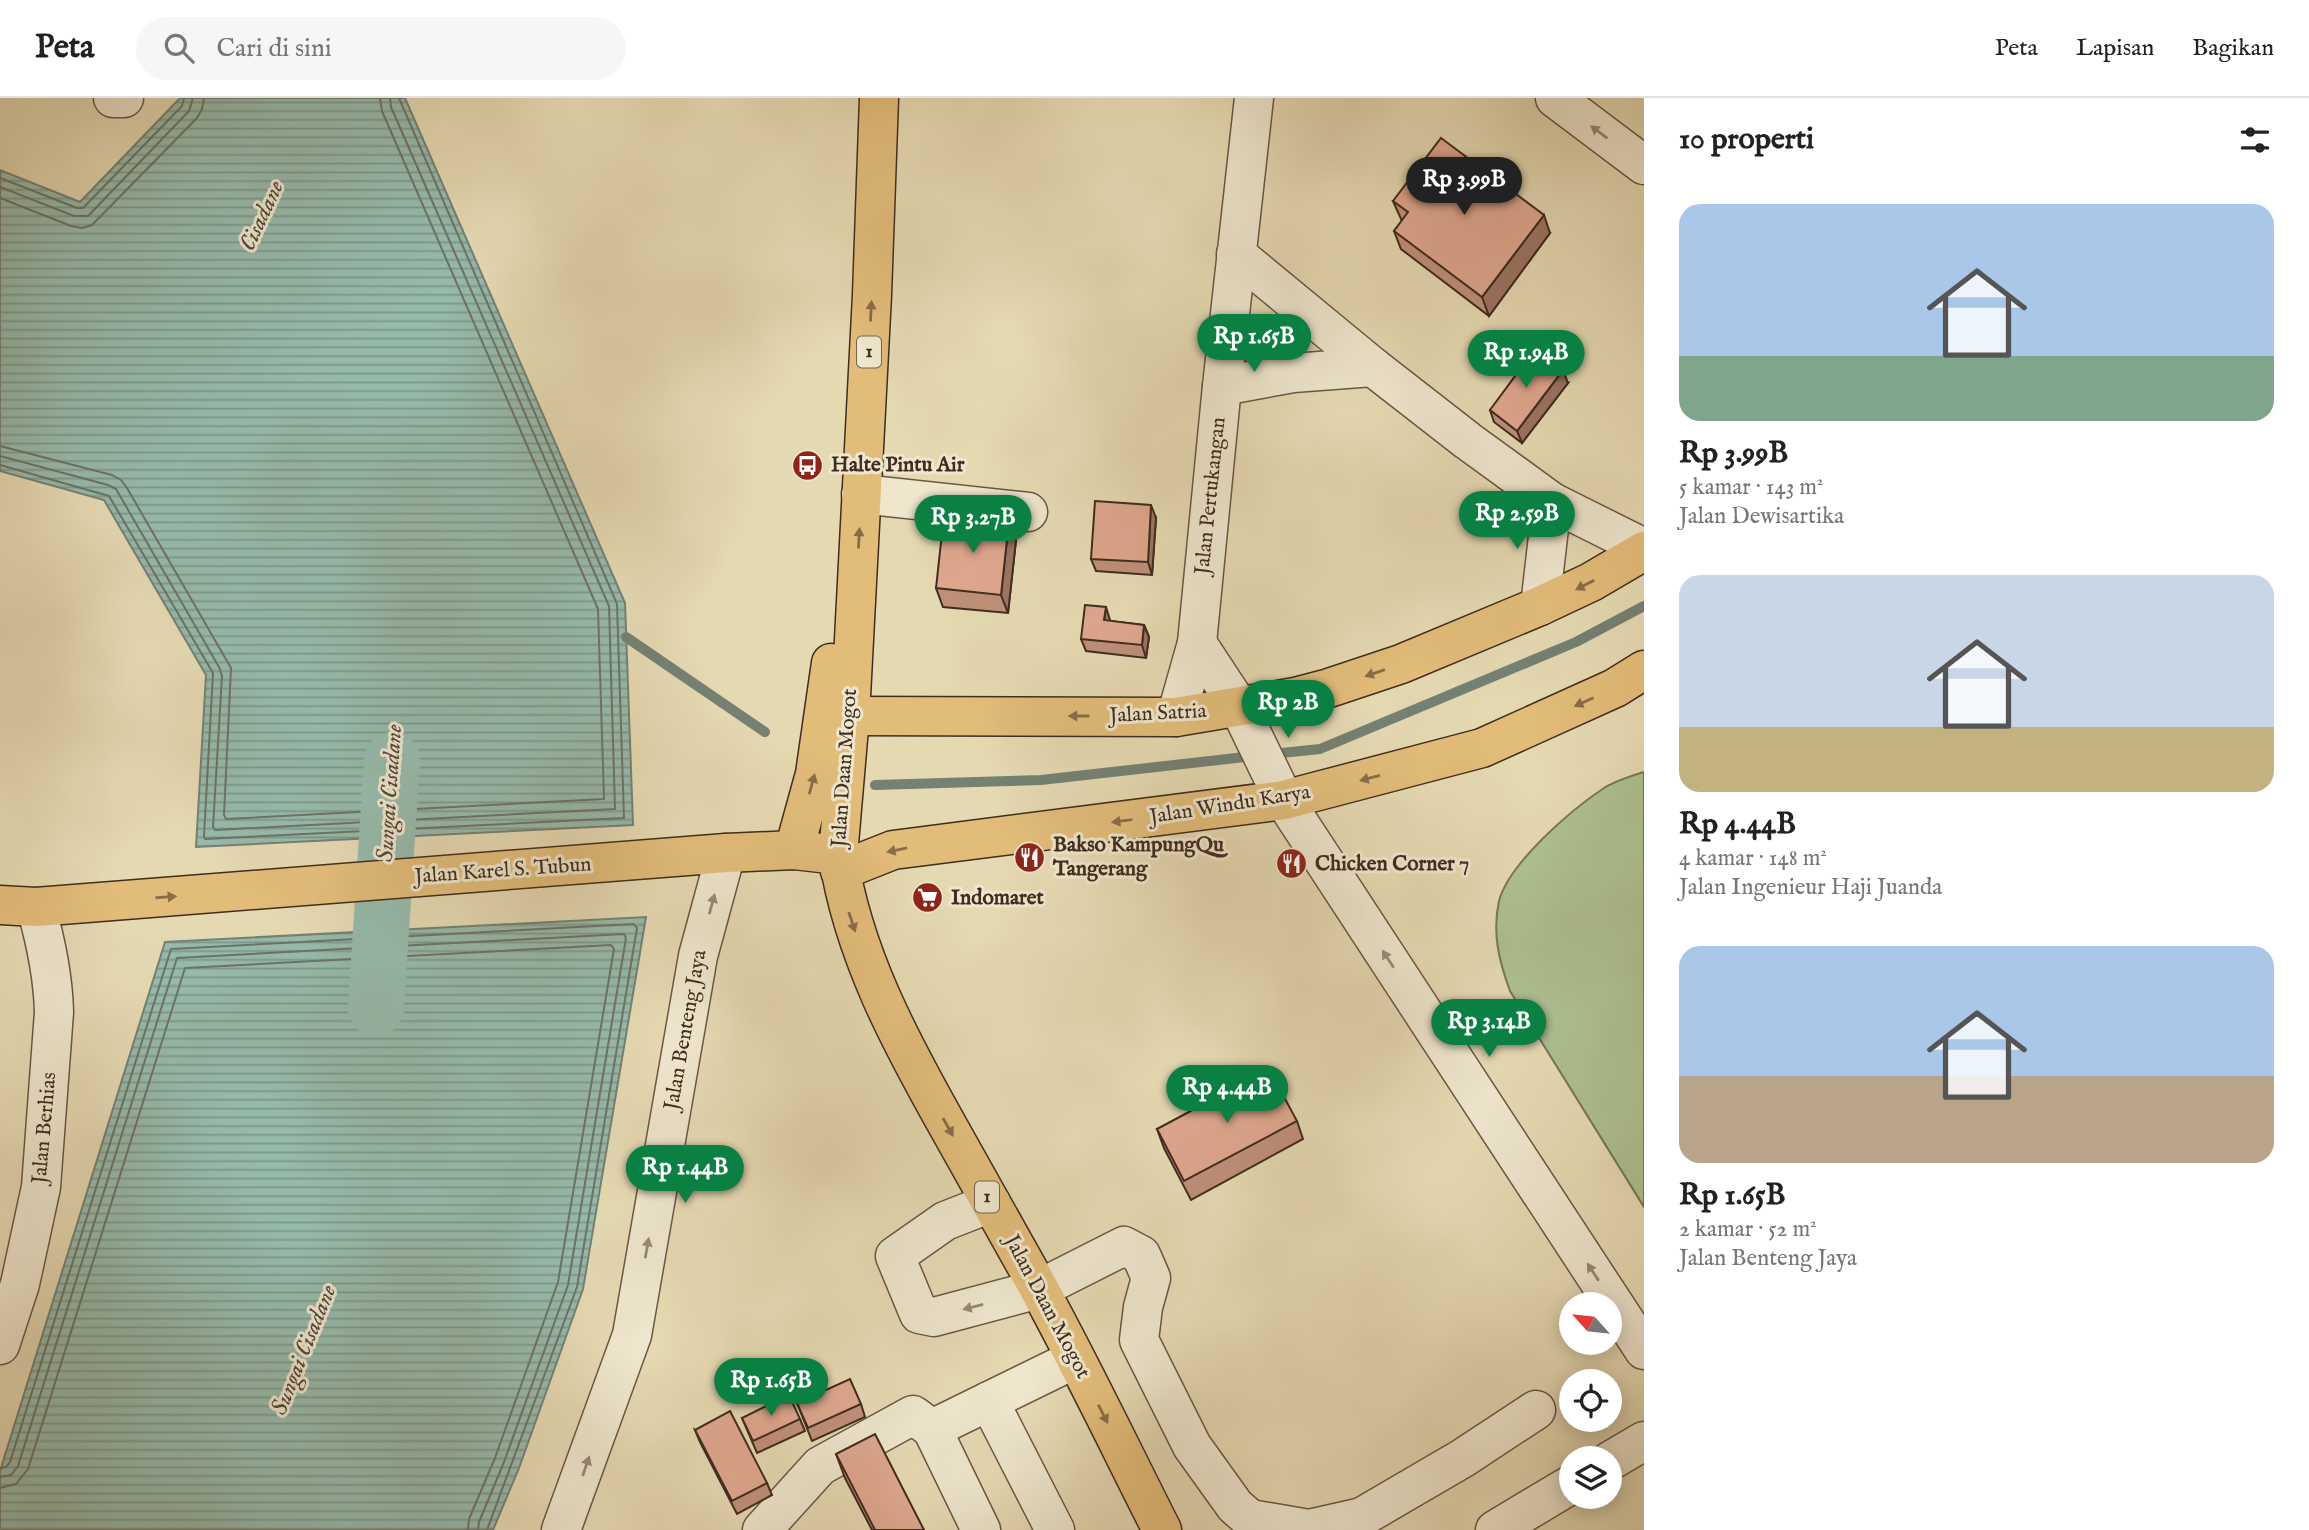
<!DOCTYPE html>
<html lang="id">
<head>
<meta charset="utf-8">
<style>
	:root { --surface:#fff; --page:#f6f6f6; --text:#222; --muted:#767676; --line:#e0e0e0; --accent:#0b8043 }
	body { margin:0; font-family:"IM FELL English",serif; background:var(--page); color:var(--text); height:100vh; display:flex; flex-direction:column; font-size:26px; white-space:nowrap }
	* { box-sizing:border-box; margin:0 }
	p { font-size:23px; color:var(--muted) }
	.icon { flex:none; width:38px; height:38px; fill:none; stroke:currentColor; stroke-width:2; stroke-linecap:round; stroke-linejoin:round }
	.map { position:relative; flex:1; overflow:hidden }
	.side { display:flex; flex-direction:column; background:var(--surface); width:665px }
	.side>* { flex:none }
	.needle { width:46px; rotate:297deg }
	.buttons { position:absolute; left:1559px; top:1194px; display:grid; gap:14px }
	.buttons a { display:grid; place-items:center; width:63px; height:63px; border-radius:50%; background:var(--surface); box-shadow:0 4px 18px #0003; font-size:35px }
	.price { position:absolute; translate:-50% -60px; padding:0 16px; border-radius:24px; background:var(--accent); color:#fff; font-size:23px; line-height:46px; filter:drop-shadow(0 2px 4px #0008) }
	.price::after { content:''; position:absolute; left:50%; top:42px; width:21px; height:16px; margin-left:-10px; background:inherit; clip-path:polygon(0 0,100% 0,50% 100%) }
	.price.selected { background:#222; color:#fff }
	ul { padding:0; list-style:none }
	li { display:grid; align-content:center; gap:14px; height:371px; padding:0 35px }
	li span { display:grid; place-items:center; height:217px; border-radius:21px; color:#555 }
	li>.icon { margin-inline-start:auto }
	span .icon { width:126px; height:126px; fill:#fffc; stroke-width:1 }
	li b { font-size:30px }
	h2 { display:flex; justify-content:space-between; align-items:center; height:84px; padding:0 35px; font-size:30px }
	header { display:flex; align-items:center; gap:42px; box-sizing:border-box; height:98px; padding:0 35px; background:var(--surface); border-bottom:2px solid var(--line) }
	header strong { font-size:33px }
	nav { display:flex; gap:38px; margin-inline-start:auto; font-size:24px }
	.search { width:490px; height:63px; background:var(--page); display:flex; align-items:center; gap:18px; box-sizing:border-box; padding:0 24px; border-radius:38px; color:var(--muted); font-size:26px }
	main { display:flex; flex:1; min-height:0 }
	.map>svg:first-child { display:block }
</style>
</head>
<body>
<header>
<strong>Peta</strong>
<div class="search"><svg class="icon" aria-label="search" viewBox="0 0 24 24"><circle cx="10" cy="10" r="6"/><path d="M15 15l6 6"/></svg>Cari di sini</div>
<nav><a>Peta</a><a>Lapisan</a><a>Bagikan</a></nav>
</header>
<main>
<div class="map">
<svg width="1644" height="1432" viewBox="0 0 1644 1432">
	<defs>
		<pattern id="water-rules" width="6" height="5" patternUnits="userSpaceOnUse" patternTransform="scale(1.75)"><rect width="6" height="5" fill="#96baab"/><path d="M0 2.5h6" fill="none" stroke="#7c978b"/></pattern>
	</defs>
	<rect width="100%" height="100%" fill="#e5d9b2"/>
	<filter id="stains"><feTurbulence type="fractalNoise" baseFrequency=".00286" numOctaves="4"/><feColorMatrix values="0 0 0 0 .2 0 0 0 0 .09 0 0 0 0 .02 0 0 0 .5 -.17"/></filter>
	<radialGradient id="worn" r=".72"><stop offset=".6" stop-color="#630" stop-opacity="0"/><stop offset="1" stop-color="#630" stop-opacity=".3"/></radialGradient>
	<path fill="#aec091" stroke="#787658" stroke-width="2" d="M1644,674V1109L1510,893C1499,863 1492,835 1499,803C1509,765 1571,712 1604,690C1615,683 1631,678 1644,674Z"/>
	<g fill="url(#water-rules)" stroke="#748173" stroke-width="2">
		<path d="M180,0H405L625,505L633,727L196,749L206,577L104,402L0,373V72L80,104Z"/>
		<path d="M646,819L583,1191L519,1370L493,1432H0V1373L165,844Z"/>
	</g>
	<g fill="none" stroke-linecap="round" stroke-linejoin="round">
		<g stroke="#6c7365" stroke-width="2">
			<path d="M0,80L77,110H83L182,8L184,0"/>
			<path d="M0,89L74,118H88L189,13L193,0"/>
			<path d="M0,100L71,128L82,130L92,127L197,20L202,11L204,0"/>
			<path d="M0,348L112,377L121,382L127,390L231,570L224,717L226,721L604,701L598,511L382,13L380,0"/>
			<path d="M0,358L108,387L116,391L219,569L222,578L213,729L215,732L615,711L609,508L391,9L390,0"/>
			<path d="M0,367L109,398L213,575L204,738L205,741L624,720L617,506L399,0"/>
			<path d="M0,1370L6,1369L10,1364L171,851L634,826L637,830L577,1189L487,1432"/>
			<path d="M0,1379L11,1377L18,1368L177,860L624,836L626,840L568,1187L504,1364L479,1424L478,1432"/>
			<path d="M0,1390L16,1386L28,1371L185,870L611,847L614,851L558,1184L495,1360L469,1421L468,1432"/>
		</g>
		<g stroke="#748173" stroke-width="10">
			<path d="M626,539L765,634"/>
			<path d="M1272,656L1320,651L1576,544L1644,508"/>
			<path d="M875,687L1041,682L1254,658"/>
		</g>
		<path stroke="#96baab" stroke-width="56" d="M376,910L392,662"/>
		<defs>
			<g id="minor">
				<path d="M113,0H124"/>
				<path d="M1555,0L1644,67"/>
				<path d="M1236,156L1373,269L1468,343L1552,404L1644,450"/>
				<path d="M1222,288L1293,275L1373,269"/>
				<path d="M861,396L1028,414"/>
				<path d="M1540,508L1552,404"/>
				<path d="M1197,545L1239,609L1284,702L1644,1252"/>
				<path d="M1176,619L1197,545L1222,288L1254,0"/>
				<path d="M991,1105L945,1123L895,1158L919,1216L934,1219L1039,1191L1124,1148L1141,1157L1151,1180L1143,1209L1139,1242L1192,1348L1235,1408L1250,1421L1309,1431L1362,1419L1463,1360L1536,1312"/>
				<path d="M0,1247L20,1186L41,1089L54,914C53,877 46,844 36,809"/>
				<path d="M989,1303L1055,1432"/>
				<path d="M932,1331L1075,1261"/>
				<path d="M1610,1363L1644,1343"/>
				<path d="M561,1432L632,1237L698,858L726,755"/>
				<path d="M762,1432L820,1368L913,1317L932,1331L981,1432"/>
				<path d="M1495,1432L1572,1386"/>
			</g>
			<path id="major" d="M840,773L893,752L1284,702L1482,650L1615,590L1644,572"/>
			<g id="highway">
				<path d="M879,0L872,197L850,618L838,757C853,856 900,943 949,1030C976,1079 1004,1128 1032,1178C1078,1261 1119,1347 1162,1432"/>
				<path d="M850,618L1176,619L1295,599L1329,590L1401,566L1540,508L1591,484L1644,453"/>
				<path d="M794,752L815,676L831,565"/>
				<path d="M0,807L36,809L726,755L794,752L838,757"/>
			</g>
		</defs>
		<use href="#minor" stroke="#6a5744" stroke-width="41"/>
		<use href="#major" stroke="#412c1f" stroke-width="41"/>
		<use href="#highway" stroke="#412c1f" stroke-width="41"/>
		<use href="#minor" stroke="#eee6cd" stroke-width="38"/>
		<use href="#major" stroke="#e2bc79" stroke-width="38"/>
		<use href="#highway" stroke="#e2bc79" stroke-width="38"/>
	</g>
	<g fill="#bf907a" stroke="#412c1f" stroke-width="2">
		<path d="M1393,103L1550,135L1489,218L1401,151L1394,133L1402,123Z"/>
		<path d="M1568,285L1522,345L1494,324L1490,312Z"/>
		<path d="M1156,420L1152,477L1096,473L1091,461Z"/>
		<path d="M1009,423L1016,442L1008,515L943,509L936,490Z"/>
		<path d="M1110,523L1144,527L1149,539L1146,560L1086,553L1081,541Z"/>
		<path d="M1297,1023L1303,1041L1191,1102L1164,1050L1157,1031Z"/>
		<path d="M797,1305L861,1306L865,1319L812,1343Z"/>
		<path d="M742,1320L800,1321L805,1333L757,1355Z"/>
		<path d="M695,1332L767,1385L772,1397L737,1416L700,1344Z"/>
		<path d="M836,1356L924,1432H872L845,1380Z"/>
	</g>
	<g fill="#9b7563" stroke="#412c1f" stroke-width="2">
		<path d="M1544,117L1550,135L1489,218L1482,199Z"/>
		<path d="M1563,272L1568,285L1522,345L1517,333Z"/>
		<path d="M1151,407L1156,420L1152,477L1148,464Z"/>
		<path d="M1009,423L1016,442L1008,515L1001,497Z"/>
		<path d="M1106,509L1110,522L1108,534L1104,522Z"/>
		<path d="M1144,527L1149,539L1146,560L1142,547Z"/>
	</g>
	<g fill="#dea78e" stroke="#412c1f" stroke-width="2">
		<path d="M1441,40L1544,117L1482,199L1394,133L1408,114L1393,103Z"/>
		<path d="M1535,251L1563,272L1517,333L1490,312Z"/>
		<path d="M1095,403L1151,407L1148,464L1091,461Z"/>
		<path d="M944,417L1009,423L1001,497L936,490Z"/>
		<path d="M1085,507L1106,509L1104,522L1144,527L1142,547L1081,541Z"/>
		<path d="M1269,971L1297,1023L1184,1083L1157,1031Z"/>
		<path d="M850,1281L861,1306L808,1330L797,1305Z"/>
		<path d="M789,1297L800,1321L753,1343L742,1320Z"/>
		<path d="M730,1313L767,1385L732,1403L695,1332Z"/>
		<path d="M875,1336L924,1432H875L836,1356Z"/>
	</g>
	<defs><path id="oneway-solid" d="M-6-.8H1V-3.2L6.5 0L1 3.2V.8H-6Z" transform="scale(1.75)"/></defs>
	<g fill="#988976">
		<use href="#oneway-solid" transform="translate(1599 34) rotate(-143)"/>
		<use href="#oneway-solid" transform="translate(712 806) rotate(-75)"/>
		<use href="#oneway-solid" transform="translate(1388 861) rotate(-123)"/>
		<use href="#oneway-solid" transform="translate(647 1150) rotate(-80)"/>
		<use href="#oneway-solid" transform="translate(1593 1174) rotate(-123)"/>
		<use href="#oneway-solid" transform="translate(973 1209) rotate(166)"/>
		<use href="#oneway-solid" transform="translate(586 1368) rotate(-71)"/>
	</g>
	<g fill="#896d48">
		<use href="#oneway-solid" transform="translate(871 213) rotate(-87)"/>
		<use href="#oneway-solid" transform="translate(859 440) rotate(-87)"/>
		<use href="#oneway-solid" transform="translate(1585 487) rotate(153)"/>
		<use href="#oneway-solid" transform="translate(1375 575) rotate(161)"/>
		<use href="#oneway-solid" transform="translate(1584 604) rotate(156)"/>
		<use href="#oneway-solid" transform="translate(1079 618) rotate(-180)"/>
		<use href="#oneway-solid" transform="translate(1370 680) rotate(165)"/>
		<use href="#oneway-solid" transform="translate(812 686) rotate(-75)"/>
		<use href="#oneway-solid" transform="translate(1122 723) rotate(173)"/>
		<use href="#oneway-solid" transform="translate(897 752) rotate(168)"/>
		<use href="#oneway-solid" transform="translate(166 799) rotate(-4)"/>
		<use href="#oneway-solid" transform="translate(852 824) rotate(72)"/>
		<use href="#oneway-solid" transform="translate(948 1029) rotate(61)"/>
		<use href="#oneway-solid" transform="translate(1103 1316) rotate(63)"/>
	</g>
	<defs>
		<symbol id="bus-disc" viewBox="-11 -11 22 22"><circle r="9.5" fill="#8f2418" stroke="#eee6cd"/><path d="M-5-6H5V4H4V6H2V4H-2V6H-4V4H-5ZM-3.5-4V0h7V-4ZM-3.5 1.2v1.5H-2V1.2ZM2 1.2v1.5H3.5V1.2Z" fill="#fff"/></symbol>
		<symbol id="restaurant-disc" viewBox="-11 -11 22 22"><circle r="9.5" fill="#8f2418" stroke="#eee6cd"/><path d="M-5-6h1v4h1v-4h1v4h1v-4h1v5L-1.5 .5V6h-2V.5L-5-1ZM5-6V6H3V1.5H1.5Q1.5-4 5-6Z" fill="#fff"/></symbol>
		<symbol id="supermarket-disc" viewBox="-11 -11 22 22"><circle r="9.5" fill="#8f2418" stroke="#eee6cd"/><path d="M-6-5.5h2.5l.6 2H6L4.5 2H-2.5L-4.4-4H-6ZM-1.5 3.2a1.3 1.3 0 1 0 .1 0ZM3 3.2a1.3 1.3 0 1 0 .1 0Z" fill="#fff"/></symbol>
	</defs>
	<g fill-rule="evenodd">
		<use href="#bus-disc" x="790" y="350" width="35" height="35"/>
		<use href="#restaurant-disc" x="1012" y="742" width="35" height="35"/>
		<use href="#restaurant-disc" x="1274" y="748" width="35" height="35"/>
		<use href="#supermarket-disc" x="910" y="782" width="35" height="35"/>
	</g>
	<g text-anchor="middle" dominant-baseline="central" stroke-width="6" stroke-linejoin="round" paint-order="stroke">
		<g fill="#eee6cd" stroke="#756453" stroke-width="2">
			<rect x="857" y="238.5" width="24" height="31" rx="5"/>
			<rect x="975" y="1083.5" width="24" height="31" rx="5"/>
		</g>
		<g font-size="19" font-weight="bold" fill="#412c1f">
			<text x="869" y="254">1</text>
			<text x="987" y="1099">1</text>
		</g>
		<g font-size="21" font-weight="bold" fill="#412c1f" stroke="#eee6cd" text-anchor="start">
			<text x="831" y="367">Halte Pintu Air</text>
			<text x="1053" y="747">Bakso KampungQu<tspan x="1053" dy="24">Tangerang</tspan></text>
			<text x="1315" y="766">Chicken Corner 7</text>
			<text x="951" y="800">Indomaret</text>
		</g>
		<g font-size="21" fill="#412c1f" stroke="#eee6cd">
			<text transform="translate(1211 398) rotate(-84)">Jalan Pertukangan</text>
			<text transform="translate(1158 616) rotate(-3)">Jalan Satria</text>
			<text transform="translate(845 670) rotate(-86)">Jalan Daan Mogot</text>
			<text transform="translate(1230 707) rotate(-9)">Jalan Windu Karya</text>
			<text transform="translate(503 773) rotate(-4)">Jalan Karel S. Tubun</text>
			<text transform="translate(686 932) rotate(-80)">Jalan Benteng Jaya</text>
			<text transform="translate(45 1030) rotate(-85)">Jalan Berhias</text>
			<text transform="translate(1047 1209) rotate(62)">Jalan Daan Mogot</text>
		</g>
		<g font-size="23" font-style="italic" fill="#52483b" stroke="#eee6cd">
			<text transform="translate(262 118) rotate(-65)">Cisadane</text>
			<text transform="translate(390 695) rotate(-86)">Sungai Cisadane</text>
			<text transform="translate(304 1252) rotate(-68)">Sungai Cisadane</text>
		</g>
	</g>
	<rect width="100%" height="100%" filter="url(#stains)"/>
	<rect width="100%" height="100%" fill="url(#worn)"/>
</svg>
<div class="buttons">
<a><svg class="needle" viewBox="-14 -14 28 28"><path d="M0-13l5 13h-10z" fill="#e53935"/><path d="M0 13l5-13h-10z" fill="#767676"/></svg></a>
<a><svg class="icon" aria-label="locate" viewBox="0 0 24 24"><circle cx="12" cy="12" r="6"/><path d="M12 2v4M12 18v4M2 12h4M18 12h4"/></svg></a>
<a><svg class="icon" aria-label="layers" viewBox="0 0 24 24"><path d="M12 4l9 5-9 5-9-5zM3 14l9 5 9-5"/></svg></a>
</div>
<b class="price selected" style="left:1464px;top:119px">Rp 3.99B</b>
<b class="price" style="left:1254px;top:276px">Rp 1.65B</b>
<b class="price" style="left:1526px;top:292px">Rp 1.94B</b>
<b class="price" style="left:1517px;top:453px">Rp 2.59B</b>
<b class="price" style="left:973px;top:457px">Rp 3.27B</b>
<b class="price" style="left:1288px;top:642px">Rp 2B</b>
<b class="price" style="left:1489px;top:961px">Rp 3.14B</b>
<b class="price" style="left:1227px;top:1027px">Rp 4.44B</b>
<b class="price" style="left:685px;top:1107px">Rp 1.44B</b>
<b class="price" style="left:771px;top:1320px">Rp 1.65B</b>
</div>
<section class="side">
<h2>10 properti<svg class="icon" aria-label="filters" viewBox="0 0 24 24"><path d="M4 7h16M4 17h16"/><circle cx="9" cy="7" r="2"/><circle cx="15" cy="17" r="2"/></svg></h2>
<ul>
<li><span style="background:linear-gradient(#a9c7e8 70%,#7fa58c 0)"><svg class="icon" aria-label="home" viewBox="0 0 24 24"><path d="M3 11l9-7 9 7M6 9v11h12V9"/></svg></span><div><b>Rp 3.99B</b><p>5 kamar · 143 m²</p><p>Jalan Dewisartika</p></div></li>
<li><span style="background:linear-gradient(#c9d6e8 70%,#c2b280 0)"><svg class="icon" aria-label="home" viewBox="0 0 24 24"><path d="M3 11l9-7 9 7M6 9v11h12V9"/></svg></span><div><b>Rp 4.44B</b><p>4 kamar · 148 m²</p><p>Jalan Ingenieur Haji Juanda</p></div></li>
<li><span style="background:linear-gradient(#a9c7e8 60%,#b9a48a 0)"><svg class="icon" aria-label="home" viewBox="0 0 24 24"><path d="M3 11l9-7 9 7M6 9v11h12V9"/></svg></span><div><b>Rp 1.65B</b><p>2 kamar · 52 m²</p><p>Jalan Benteng Jaya</p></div></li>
</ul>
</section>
</main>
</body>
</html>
